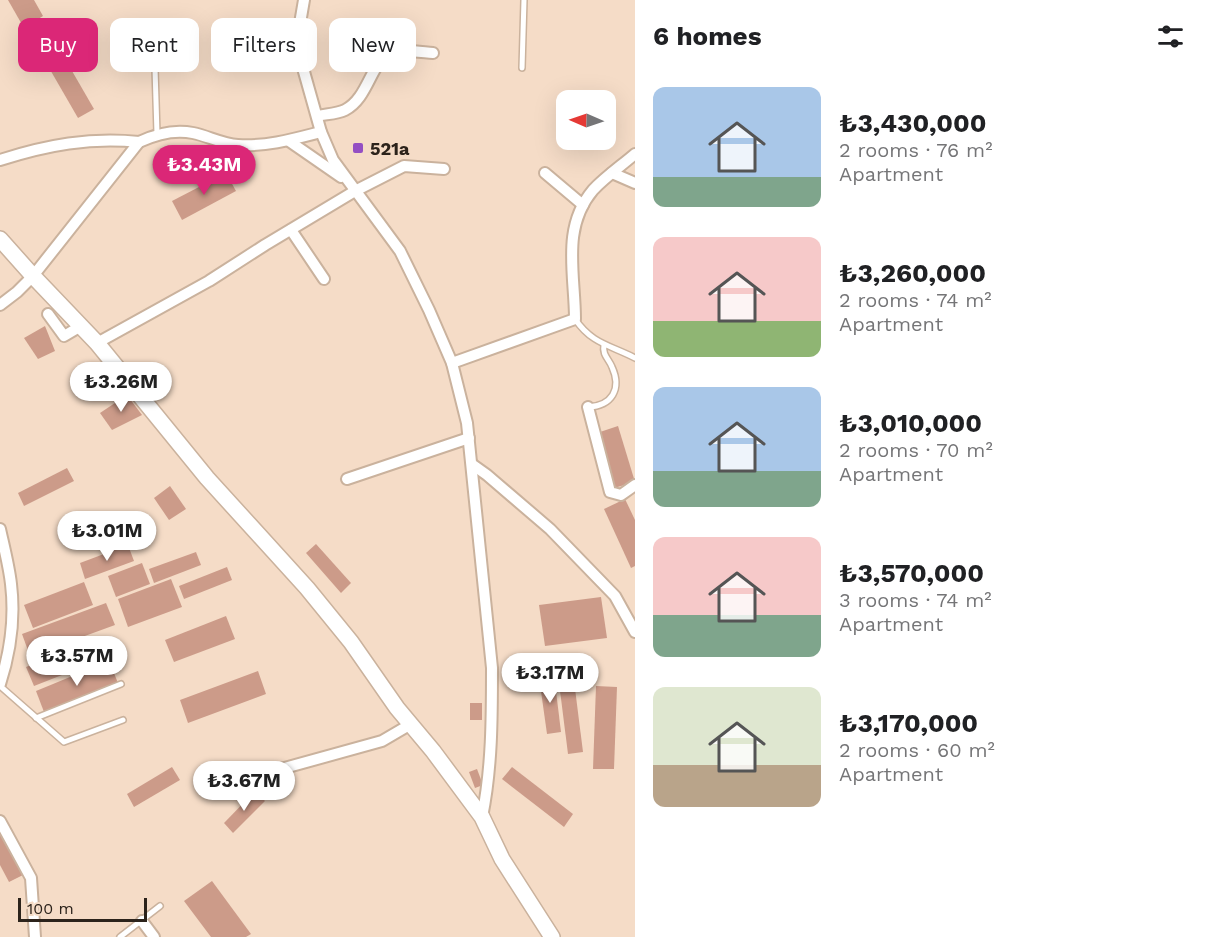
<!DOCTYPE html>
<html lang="en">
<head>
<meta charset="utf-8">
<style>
	:root { --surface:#fff; --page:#f6f6f6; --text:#202124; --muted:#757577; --accent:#db2777 }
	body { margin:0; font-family:"Work Sans",sans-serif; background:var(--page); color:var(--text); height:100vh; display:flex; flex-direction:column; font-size:22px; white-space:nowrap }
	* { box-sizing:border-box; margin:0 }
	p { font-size:20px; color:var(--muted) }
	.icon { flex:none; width:33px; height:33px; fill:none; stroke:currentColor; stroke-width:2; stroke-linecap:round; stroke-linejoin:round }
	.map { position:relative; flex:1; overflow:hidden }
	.side { display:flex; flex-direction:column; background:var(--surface); width:570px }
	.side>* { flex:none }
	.hud { position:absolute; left:18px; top:18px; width:526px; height:54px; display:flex; gap:12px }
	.needle { width:39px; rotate:272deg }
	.buttons { position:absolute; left:556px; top:90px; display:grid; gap:12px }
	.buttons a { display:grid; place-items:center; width:60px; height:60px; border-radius:12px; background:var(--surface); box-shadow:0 6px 24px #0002; font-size:30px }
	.scale { position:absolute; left:18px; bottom:15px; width:129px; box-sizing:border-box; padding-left:6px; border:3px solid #2c231b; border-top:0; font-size:16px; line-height:21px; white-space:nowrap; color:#2c231b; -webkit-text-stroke:4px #f5dcc7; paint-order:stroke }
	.price { position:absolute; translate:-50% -51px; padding:0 14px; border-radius:21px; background:#fff; color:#222; font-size:20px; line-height:39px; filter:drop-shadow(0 2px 3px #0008) }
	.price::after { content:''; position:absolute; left:50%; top:36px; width:18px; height:14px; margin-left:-9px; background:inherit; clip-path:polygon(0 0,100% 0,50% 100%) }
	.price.active { background:var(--accent); color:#fff }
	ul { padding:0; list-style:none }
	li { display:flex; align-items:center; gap:18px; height:150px; padding:0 18px }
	li span { display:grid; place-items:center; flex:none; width:168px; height:120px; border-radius:12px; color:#555 }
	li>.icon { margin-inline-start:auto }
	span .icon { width:72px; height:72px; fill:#fffc; stroke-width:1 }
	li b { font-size:26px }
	h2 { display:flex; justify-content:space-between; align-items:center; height:72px; padding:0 18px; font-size:26px }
	.tag { padding:0 21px; border-radius:12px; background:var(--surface); box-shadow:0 6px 24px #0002; font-size:21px; line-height:54px }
	.tag.active { background:var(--accent); color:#fff }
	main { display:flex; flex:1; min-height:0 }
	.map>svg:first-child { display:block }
</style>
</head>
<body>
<main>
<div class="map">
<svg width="635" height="937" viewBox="0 0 635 937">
	<rect width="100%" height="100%" fill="#f5dcc7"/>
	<g fill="#cc9b89">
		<path d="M8,0H34L43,16L24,28Z"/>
		<path d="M46,26L94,109L78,118L30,35Z"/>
		<path d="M226,173L236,191L182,220L172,201Z"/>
		<path d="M45,326L55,351L38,359L24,338Z"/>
		<path d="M127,395L142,415L112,430L100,413Z"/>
		<path d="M618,426L635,482L614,488L597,433Z"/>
		<path d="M67,468L74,481L24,506L18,493Z"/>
		<path d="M170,486L186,509L169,520L154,498Z"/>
		<path d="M625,499L635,520V566L631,568L604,509Z"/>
		<path d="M316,544L351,583L341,593L306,553Z"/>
		<path d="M128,545L134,561L85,579L80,563Z"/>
		<path d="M196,552L201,565L154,583L149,569Z"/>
		<path d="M142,563L150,584L116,597L108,576Z"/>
		<path d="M227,567L232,580L184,599L179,586Z"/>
		<path d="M171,579L182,607L128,627L118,599Z"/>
		<path d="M84,582L93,605L33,628L24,605Z"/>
		<path d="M601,597L607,638L545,646L539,605Z"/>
		<path d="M106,603L115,625L30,656L22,634Z"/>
		<path d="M226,616L235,639L174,662L165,640Z"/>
		<path d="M106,636L113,655L34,686L26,667Z"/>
		<path d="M109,661L118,683L44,712L36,691Z"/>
		<path d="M258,671L266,694L188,723L180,700Z"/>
		<path d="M573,673L583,752L568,754L558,675Z"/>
		<path d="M554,675L561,732L547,734L539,677Z"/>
		<path d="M596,686L617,687L614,769H593Z"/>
		<rect x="470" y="703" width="12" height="17"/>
		<path d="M172,767L180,780L134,807L127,794Z"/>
		<path d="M512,767L573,814L564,827L502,779Z"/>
		<path d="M477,769L483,785L475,788L469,772Z"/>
		<path d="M255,791L265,801L233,833L224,823Z"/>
		<path d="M0,833L23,875L9,882L0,865Z"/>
		<path d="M212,881L251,934L246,937H211L184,901Z"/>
	</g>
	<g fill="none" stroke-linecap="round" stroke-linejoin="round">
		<defs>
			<g id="lane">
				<path d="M522,68L524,0"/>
				<path d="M157,134L155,68L159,62L184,36"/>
				<path d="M575,319C592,344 610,345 635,358"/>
				<path d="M588,407C612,406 622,389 612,367C609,359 602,355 604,345"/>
				<path d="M0,686L64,742L123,720"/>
				<path d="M36,718L121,684"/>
				<path d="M120,937L160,906"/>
			</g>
			<g id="street">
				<path d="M304,0L298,35L301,61L321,132L333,160L400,251L429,310L452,363L467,423L492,668C492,717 492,768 482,817"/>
				<path d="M317,116C326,114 337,114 345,110C369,98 371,60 391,53C403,49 420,52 433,53"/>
				<path d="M289,141L341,177"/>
				<path d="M0,160C47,145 90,137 139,142"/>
				<path d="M545,173L583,205"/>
				<path d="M612,173L635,183"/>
				<path d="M291,230L324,279"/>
				<path d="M0,305L17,292L33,276L139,142C156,134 174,129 193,133C208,136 222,144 238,145C266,147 294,139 321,132"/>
				<path d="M48,314L64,336L81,326"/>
				<path d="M97,343L209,281L265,245L355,191L404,166L444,169"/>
				<path d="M452,363L575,319C575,274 561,228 593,190C605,177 621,166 635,154"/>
				<path d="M588,407L610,492L621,495L635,485"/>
				<path d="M473,465L487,475L550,529L615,596L635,632"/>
				<path d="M347,479L469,438"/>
				<path d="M0,529C4,547 9,566 11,584C15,617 10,653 0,684"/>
				<path d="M270,772L382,741L411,724"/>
				<path d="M0,821L31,878L35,937"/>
				<path d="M142,921L154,937"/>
			</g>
			<path id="secondary" d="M0,239L33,276L97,343L207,478L307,588L351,642L397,708L433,751L482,817L502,859L552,937"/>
		</defs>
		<use href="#lane" stroke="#cab29d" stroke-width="8"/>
		<use href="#street" stroke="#cab29d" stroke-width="14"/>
		<use href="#secondary" stroke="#cab29d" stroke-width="18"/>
		<use href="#lane" stroke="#fff" stroke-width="5"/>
		<use href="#street" stroke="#fff" stroke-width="10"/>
		<use href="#secondary" stroke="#fff" stroke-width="15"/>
	</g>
	<rect fill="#944fc3" stroke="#f5dcc7" stroke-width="2" x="352" y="142" width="12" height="12" rx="3"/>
	<g text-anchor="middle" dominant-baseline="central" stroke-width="4.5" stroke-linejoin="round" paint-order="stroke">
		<g font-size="18" font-weight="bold" fill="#2c231b" stroke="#f5dcc7" text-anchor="start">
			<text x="370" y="148">521a</text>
		</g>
	</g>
</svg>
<div class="buttons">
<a><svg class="needle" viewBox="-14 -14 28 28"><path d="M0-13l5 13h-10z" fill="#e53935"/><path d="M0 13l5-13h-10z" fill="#757577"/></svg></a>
</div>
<div class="scale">100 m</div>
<b class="price active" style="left:204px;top:196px">₺3.43M</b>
<b class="price" style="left:121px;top:413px">₺3.26M</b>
<b class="price" style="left:107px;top:562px">₺3.01M</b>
<b class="price" style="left:77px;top:687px">₺3.57M</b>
<b class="price" style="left:550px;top:704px">₺3.17M</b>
<b class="price" style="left:244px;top:812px">₺3.67M</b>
<div class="hud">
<a class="tag active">Buy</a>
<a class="tag">Rent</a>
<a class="tag">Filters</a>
<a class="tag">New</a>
</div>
</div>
<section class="side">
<h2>6 homes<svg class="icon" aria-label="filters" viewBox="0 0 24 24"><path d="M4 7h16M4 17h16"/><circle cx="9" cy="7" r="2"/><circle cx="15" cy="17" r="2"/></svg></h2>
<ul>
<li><span style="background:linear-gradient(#a9c7e8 75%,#7fa58c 0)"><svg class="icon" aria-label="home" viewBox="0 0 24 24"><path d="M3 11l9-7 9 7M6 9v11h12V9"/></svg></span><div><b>₺3,430,000</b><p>2 rooms · 76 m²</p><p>Apartment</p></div></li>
<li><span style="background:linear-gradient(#f6c9c9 70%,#8fb573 0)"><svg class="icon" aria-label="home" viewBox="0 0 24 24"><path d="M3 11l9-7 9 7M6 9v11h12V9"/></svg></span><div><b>₺3,260,000</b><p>2 rooms · 74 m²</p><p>Apartment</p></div></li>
<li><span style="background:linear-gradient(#a9c7e8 70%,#7fa58c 0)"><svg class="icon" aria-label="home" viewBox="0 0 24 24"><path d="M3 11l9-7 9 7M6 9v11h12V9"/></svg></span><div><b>₺3,010,000</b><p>2 rooms · 70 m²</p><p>Apartment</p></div></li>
<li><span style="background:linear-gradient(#f6c9c9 65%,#7fa58c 0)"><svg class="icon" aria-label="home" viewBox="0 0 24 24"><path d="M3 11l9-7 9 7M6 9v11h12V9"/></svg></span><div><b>₺3,570,000</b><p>3 rooms · 74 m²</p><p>Apartment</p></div></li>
<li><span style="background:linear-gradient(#dfe7d0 65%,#b9a48a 0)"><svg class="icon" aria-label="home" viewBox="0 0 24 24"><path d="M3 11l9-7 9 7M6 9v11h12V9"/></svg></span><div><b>₺3,170,000</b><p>2 rooms · 60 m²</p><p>Apartment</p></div></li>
</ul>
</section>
</main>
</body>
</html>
